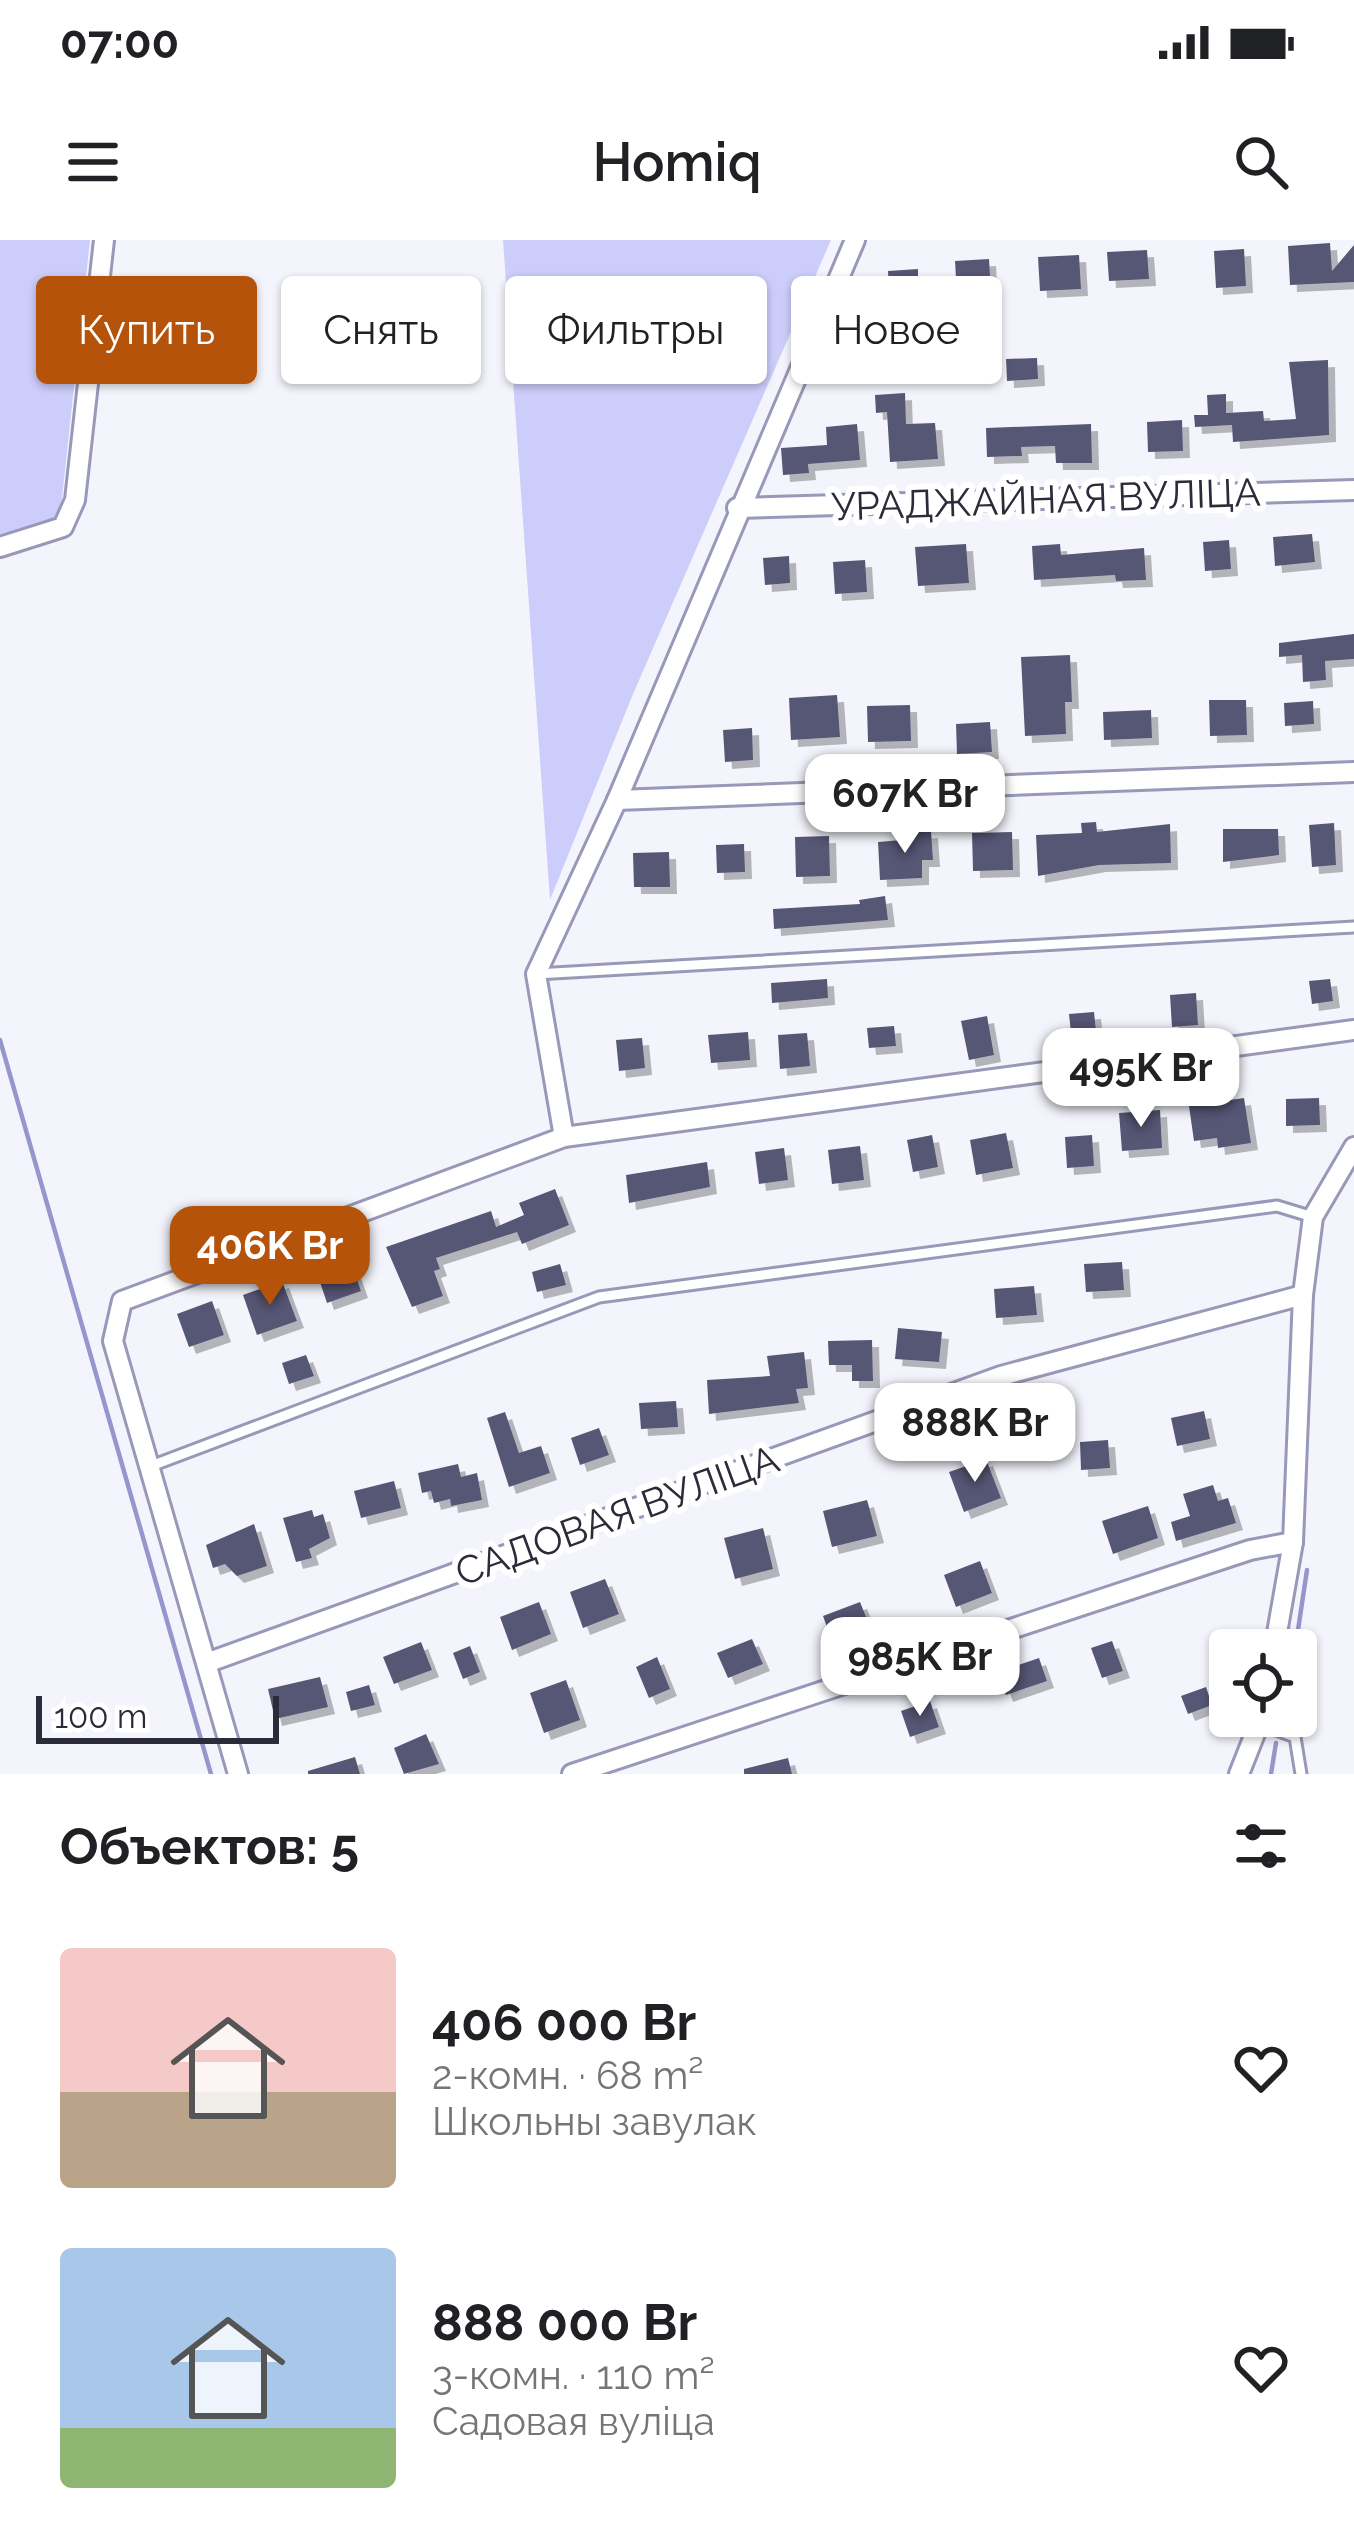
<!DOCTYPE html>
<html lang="ru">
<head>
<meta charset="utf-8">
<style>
	:root { --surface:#fff; --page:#f6f6f6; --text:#202124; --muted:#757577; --accent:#b45309 }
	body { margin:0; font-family:Raleway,sans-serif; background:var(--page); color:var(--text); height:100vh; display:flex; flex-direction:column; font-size:45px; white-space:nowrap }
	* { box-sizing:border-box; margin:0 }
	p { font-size:39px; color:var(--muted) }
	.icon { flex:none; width:66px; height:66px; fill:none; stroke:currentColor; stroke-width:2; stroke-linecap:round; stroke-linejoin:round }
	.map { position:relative; height:1534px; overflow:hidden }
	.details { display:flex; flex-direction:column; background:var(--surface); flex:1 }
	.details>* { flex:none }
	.guide { position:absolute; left:36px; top:36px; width:1284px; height:108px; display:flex; gap:24px }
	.tools { position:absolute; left:1209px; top:1389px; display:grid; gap:24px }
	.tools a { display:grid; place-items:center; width:108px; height:108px; border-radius:12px; background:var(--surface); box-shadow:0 3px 9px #0004; font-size:60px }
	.scale { position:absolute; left:36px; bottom:30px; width:243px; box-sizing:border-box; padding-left:12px; border:6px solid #2b2b39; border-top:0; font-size:33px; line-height:42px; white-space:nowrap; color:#2b2b39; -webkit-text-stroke:9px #fff; paint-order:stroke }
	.price { position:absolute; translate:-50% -102px; padding:0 27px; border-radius:24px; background:#fff; color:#222; font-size:39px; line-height:78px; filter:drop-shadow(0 3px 6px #0008) }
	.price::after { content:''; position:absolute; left:50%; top:72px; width:36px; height:27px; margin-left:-18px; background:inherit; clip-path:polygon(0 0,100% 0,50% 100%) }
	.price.current { background:var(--accent); color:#fff }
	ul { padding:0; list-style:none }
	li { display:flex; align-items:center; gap:36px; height:300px; padding:0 60px }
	li span { display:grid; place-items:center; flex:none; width:336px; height:240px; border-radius:12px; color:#555 }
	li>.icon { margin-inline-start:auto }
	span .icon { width:144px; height:144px; fill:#fffc; stroke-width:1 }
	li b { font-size:51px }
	h2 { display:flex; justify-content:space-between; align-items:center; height:144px; padding:0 60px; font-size:51px }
	.chip { padding:0 42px; border-radius:12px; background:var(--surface); box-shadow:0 3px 9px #0004; font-size:42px; line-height:108px }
	.chip.current { background:var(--accent); color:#fff }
	.status { display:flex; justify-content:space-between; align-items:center; height:84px; padding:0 60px; background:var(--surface); direction:ltr }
	.status svg { height:33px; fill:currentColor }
	header { display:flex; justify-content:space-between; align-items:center; height:156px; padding:0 60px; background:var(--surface); font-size:54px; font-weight:600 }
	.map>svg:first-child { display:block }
</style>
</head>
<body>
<div class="status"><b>07:00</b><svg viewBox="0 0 49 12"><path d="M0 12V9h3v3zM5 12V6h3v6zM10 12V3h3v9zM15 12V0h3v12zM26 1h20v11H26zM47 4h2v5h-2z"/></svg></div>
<header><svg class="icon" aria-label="menu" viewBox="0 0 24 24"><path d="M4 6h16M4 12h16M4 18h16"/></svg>Homiq<svg class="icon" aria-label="search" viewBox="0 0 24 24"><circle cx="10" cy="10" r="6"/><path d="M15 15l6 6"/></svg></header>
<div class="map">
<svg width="1354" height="1534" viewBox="0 0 1354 1534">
	<defs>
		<filter id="shadow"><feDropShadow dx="7" dy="7" stdDeviation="0" flood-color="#0004"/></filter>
	</defs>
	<rect width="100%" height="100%" fill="#f4f5fc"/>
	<g fill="#cccdfa">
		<path d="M0,0H90L60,276L0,296Z"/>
		<path d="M503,0H831L633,454L550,660Z"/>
	</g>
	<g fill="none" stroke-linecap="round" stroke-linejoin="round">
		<g stroke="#9696cc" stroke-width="4.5">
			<path d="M0,800L211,1534"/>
			<path d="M1295,1410L1307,1330"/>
			<path d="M1282,1480L1283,1476"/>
			<path d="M1271,1534L1276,1503"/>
		</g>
	</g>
	<g fill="#575775" filter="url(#shadow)">
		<path d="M1330,3L1332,31L1354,5V42L1290,45L1288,6Z"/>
		<path d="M1244,9L1246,46L1216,48L1214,11Z"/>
		<path d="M1147,10L1149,39L1109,41L1107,12Z"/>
		<path d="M1079,15L1081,49L1040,51L1038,17Z"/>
		<path d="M989,19L991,53L957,55L955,21Z"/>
		<path d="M918,29V55L889,56L888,31Z"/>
		<rect x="942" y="75" width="15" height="36"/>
		<path d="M1037,118L1038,139L1007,141L1006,119Z"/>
		<path d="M1328,120L1329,195L1233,202L1232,185L1195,187L1194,175H1208L1207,155L1226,154V173L1263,171L1264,181L1296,179L1289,122Z"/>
		<path d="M905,153L906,184L935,183L938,219L890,222L887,172L876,173L875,155Z"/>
		<path d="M1182,180L1183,211L1148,212L1147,182Z"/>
		<path d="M857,184L860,220L808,224L809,233L783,235L781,208L827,205L826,187Z"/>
		<path d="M1091,184L1092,223H1056L1055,206L1021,207L1022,216L987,217L986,188Z"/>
		<path d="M1312,294L1315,322L1275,326L1273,297Z"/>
		<path d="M1229,300L1231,329L1205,331L1203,302Z"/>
		<path d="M966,304L969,343L918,346L915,307Z"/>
		<path d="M1060,304L1061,315L1144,308L1146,340L1116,341L1115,335L1034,340L1032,306Z"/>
		<path d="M789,316L790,343L765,345L763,318Z"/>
		<path d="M865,320L867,352L835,354L833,322Z"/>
		<path d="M1354,394V419L1325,421L1326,440L1303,442L1302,415L1279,417V403Z"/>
		<path d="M1070,415L1072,462H1065L1066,494L1025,496L1021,417Z"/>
		<path d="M837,455L840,497L791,500L789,458Z"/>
		<path d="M1209,460H1246L1247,495L1210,496Z"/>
		<path d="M1313,461L1314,484L1285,486L1284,463Z"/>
		<path d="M910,465L911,501L868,502L867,466Z"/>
		<path d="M1151,470L1152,498L1104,500L1103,472Z"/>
		<path d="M990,482L992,512L957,514L956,484Z"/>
		<path d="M752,488L753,520L725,522L723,490Z"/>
		<path d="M1096,582L1097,592L1170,584L1171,623L1099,625L1038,636L1036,595L1082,593L1081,583Z"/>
		<path d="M1334,583L1336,625L1312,627L1309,585Z"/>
		<path d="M1223,589H1278L1279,615L1223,622Z"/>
		<path d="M931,591L933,620H922V638L880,640L878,602L902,600L901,593Z"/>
		<path d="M1012,592L1013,630L973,631L972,593Z"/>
		<path d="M829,596L830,636L796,637L795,597Z"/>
		<path d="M744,604L745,632L717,633L716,605Z"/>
		<path d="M669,612L670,647H634L633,613Z"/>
		<path d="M885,656L888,680L774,689L773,669L860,664L859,660Z"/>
		<path d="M827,739L828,758L772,763L771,743Z"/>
		<path d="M1330,739L1333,761L1312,764L1309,741Z"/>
		<path d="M1196,753L1198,785L1172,787L1170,755Z"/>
		<path d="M1094,772L1097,801L1072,803L1069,774Z"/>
		<path d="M987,776L994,815L969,820L961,781Z"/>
		<path d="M894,786L896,806L869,808L867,788Z"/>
		<path d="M748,792L750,820L711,823L708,795Z"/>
		<path d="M807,793L810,826L780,829L778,795Z"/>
		<path d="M642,798L645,828L619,831L616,800Z"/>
		<path d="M1244,858L1251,903L1218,908L1217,898L1194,901L1189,866Z"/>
		<path d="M1319,858L1320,885L1286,886V859Z"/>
		<path d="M1160,870L1162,908L1122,911L1119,873Z"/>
		<path d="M1006,893L1013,928L976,935L970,900Z"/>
		<path d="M932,895L938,927L913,932L907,900Z"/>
		<path d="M1092,895L1094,926L1067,928L1065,897Z"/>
		<path d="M860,906L864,940L832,944L828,910Z"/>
		<path d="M784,908L788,940L759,944L755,912Z"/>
		<path d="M707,922L710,947L629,963L626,935Z"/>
		<path d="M555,949L569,985L522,1004L517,992L436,1018L440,1029L434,1031L443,1056L412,1067L386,1007L491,971L496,987L524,975L519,963Z"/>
		<path d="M1122,1022L1124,1050L1086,1052L1084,1024Z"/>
		<path d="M560,1024L566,1045L537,1052L532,1032Z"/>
		<path d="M352,1025L361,1051L327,1063L318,1036Z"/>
		<path d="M282,1041L297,1081L257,1095L243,1055Z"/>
		<path d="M1034,1046L1037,1075L996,1078L994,1049Z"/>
		<path d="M212,1061L224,1095L189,1107L177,1074Z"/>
		<path d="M898,1088L942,1092L939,1122L895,1119Z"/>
		<path d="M872,1100L873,1141H852V1125H829L828,1101Z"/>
		<path d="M804,1112L808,1148L796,1149L799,1163L709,1174L707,1140L770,1136L767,1116Z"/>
		<path d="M306,1115L314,1136L289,1144L282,1123Z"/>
		<path d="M676,1161L678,1187L641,1189L639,1163Z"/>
		<path d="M1204,1171L1210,1199L1177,1206L1171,1178Z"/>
		<path d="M505,1172L519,1213L541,1206L550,1233L509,1247L487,1178Z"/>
		<path d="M599,1188L609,1215L580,1225L571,1198Z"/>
		<path d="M1108,1200L1110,1228L1081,1230L1080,1202Z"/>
		<path d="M986,1219L1001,1258L964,1272L949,1232Z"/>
		<path d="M458,1224L461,1237L477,1233L482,1260L451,1266L450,1259L434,1263L431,1251L422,1253L418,1233Z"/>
		<path d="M394,1241L401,1268L361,1278L354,1251Z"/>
		<path d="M1213,1245L1218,1261L1228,1258L1236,1283L1176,1301L1171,1282L1190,1276L1183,1254Z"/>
		<path d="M867,1260L877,1296L832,1307L823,1271Z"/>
		<path d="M1148,1266L1158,1298L1113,1314L1102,1281Z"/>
		<path d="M312,1270L314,1277L323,1274L330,1298L309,1309L312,1318L296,1322L283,1278Z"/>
		<path d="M254,1284L267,1326L237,1336L225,1324L213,1328L206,1305Z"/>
		<path d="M763,1288L773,1329L735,1339L724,1298Z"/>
		<path d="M980,1321L992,1353L956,1367L944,1335Z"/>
		<path d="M605,1339L619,1374L583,1388L570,1352Z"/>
		<path d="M539,1362L551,1394L512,1410L500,1377Z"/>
		<path d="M860,1362L873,1394L835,1409L823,1376Z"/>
		<path d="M752,1399L763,1424L728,1438L717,1413Z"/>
		<path d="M1112,1401L1123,1431L1102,1438L1091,1408Z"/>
		<path d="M421,1402L432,1430L394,1444L383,1417Z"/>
		<path d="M470,1406L480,1432L463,1439L453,1413Z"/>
		<path d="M657,1417L670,1449L649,1458L636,1427Z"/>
		<path d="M1039,1418L1047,1441L1006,1455L998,1432Z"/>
		<path d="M320,1437L328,1467L275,1479L268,1449Z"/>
		<path d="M566,1440L580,1480L544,1493L530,1453Z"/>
		<path d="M369,1445L375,1465L351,1471L346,1452Z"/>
		<path d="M1206,1447L1212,1465L1188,1474L1181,1456Z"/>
		<path d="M930,1461L939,1487L910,1497L901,1471Z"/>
		<path d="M426,1494L439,1524L404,1534L394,1508Z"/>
		<path d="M355,1517L360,1534H308V1531Z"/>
		<path d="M788,1518L792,1534H744V1529Z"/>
	</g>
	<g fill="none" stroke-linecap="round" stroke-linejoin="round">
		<defs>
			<g id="lane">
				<path d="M536,734L1354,687"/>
				<path d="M151,1226L599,1057L1277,966L1313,977"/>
				<path d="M1296,1457L1305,1458"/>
				<path d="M1260,1484L1295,1497L1301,1534"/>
			</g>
			<g id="street">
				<path d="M737,268L1354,250"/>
				<path d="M0,307L63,287L75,260L104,0"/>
				<path d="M617,560L1354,532"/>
				<path d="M564,897L536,734L617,560L855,0"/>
				<path d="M1274,1410L1293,1302L1303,1055L1313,977L1354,907"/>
				<path d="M209,1422L1001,1136L1303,1055"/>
				<path d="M238,1534L113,1101L122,1061L564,897L1354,790"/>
				<path d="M572,1534L1250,1310L1293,1302"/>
				<path d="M1239,1534L1262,1476"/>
			</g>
		</defs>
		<use href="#lane" stroke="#9899b9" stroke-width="15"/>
		<use href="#street" stroke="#9899b9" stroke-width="24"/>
		<use href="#lane" stroke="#fff" stroke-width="9"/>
		<use href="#street" stroke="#fff" stroke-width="18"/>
	</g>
	<g text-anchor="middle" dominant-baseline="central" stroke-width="12" stroke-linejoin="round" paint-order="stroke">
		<g font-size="39" fill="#2b2b39" stroke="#fff">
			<text transform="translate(1046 259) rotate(-2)">УРАДЖАЙНАЯ ВУЛІЦА</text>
			<text transform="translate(617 1275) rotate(-20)">САДОВАЯ ВУЛІЦА</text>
		</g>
	</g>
</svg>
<div class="tools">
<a><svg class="icon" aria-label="locate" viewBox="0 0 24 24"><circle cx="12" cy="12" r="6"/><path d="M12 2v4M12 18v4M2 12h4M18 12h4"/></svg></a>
</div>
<div class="scale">100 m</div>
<b class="price" style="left:905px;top:616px">607K Br</b>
<b class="price" style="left:1141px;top:890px">495K Br</b>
<b class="price current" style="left:270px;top:1068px">406K Br</b>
<b class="price" style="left:975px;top:1245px">888K Br</b>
<b class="price" style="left:920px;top:1479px">985K Br</b>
<div class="guide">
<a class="chip current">Купить</a>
<a class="chip">Снять</a>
<a class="chip">Фильтры</a>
<a class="chip">Новое</a>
</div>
</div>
<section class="details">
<h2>Объектов: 5<svg class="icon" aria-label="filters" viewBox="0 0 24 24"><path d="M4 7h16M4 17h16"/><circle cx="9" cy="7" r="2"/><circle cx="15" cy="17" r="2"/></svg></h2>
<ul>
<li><span style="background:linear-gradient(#f6c9c9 60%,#b9a48a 0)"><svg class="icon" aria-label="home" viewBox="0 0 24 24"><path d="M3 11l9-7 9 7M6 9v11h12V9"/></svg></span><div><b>406 000 Br</b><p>2-комн. · 68 m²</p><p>Школьны завулак</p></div><svg class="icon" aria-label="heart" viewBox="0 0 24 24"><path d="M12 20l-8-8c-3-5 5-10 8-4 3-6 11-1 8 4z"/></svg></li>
<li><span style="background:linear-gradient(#a9c7e8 75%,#8fb573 0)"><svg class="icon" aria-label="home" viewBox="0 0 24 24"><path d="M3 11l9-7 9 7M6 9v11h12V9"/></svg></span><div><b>888 000 Br</b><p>3-комн. · 110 m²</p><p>Садовая вуліца</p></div><svg class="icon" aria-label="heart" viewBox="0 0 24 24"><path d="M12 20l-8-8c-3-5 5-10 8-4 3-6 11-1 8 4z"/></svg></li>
</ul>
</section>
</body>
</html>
